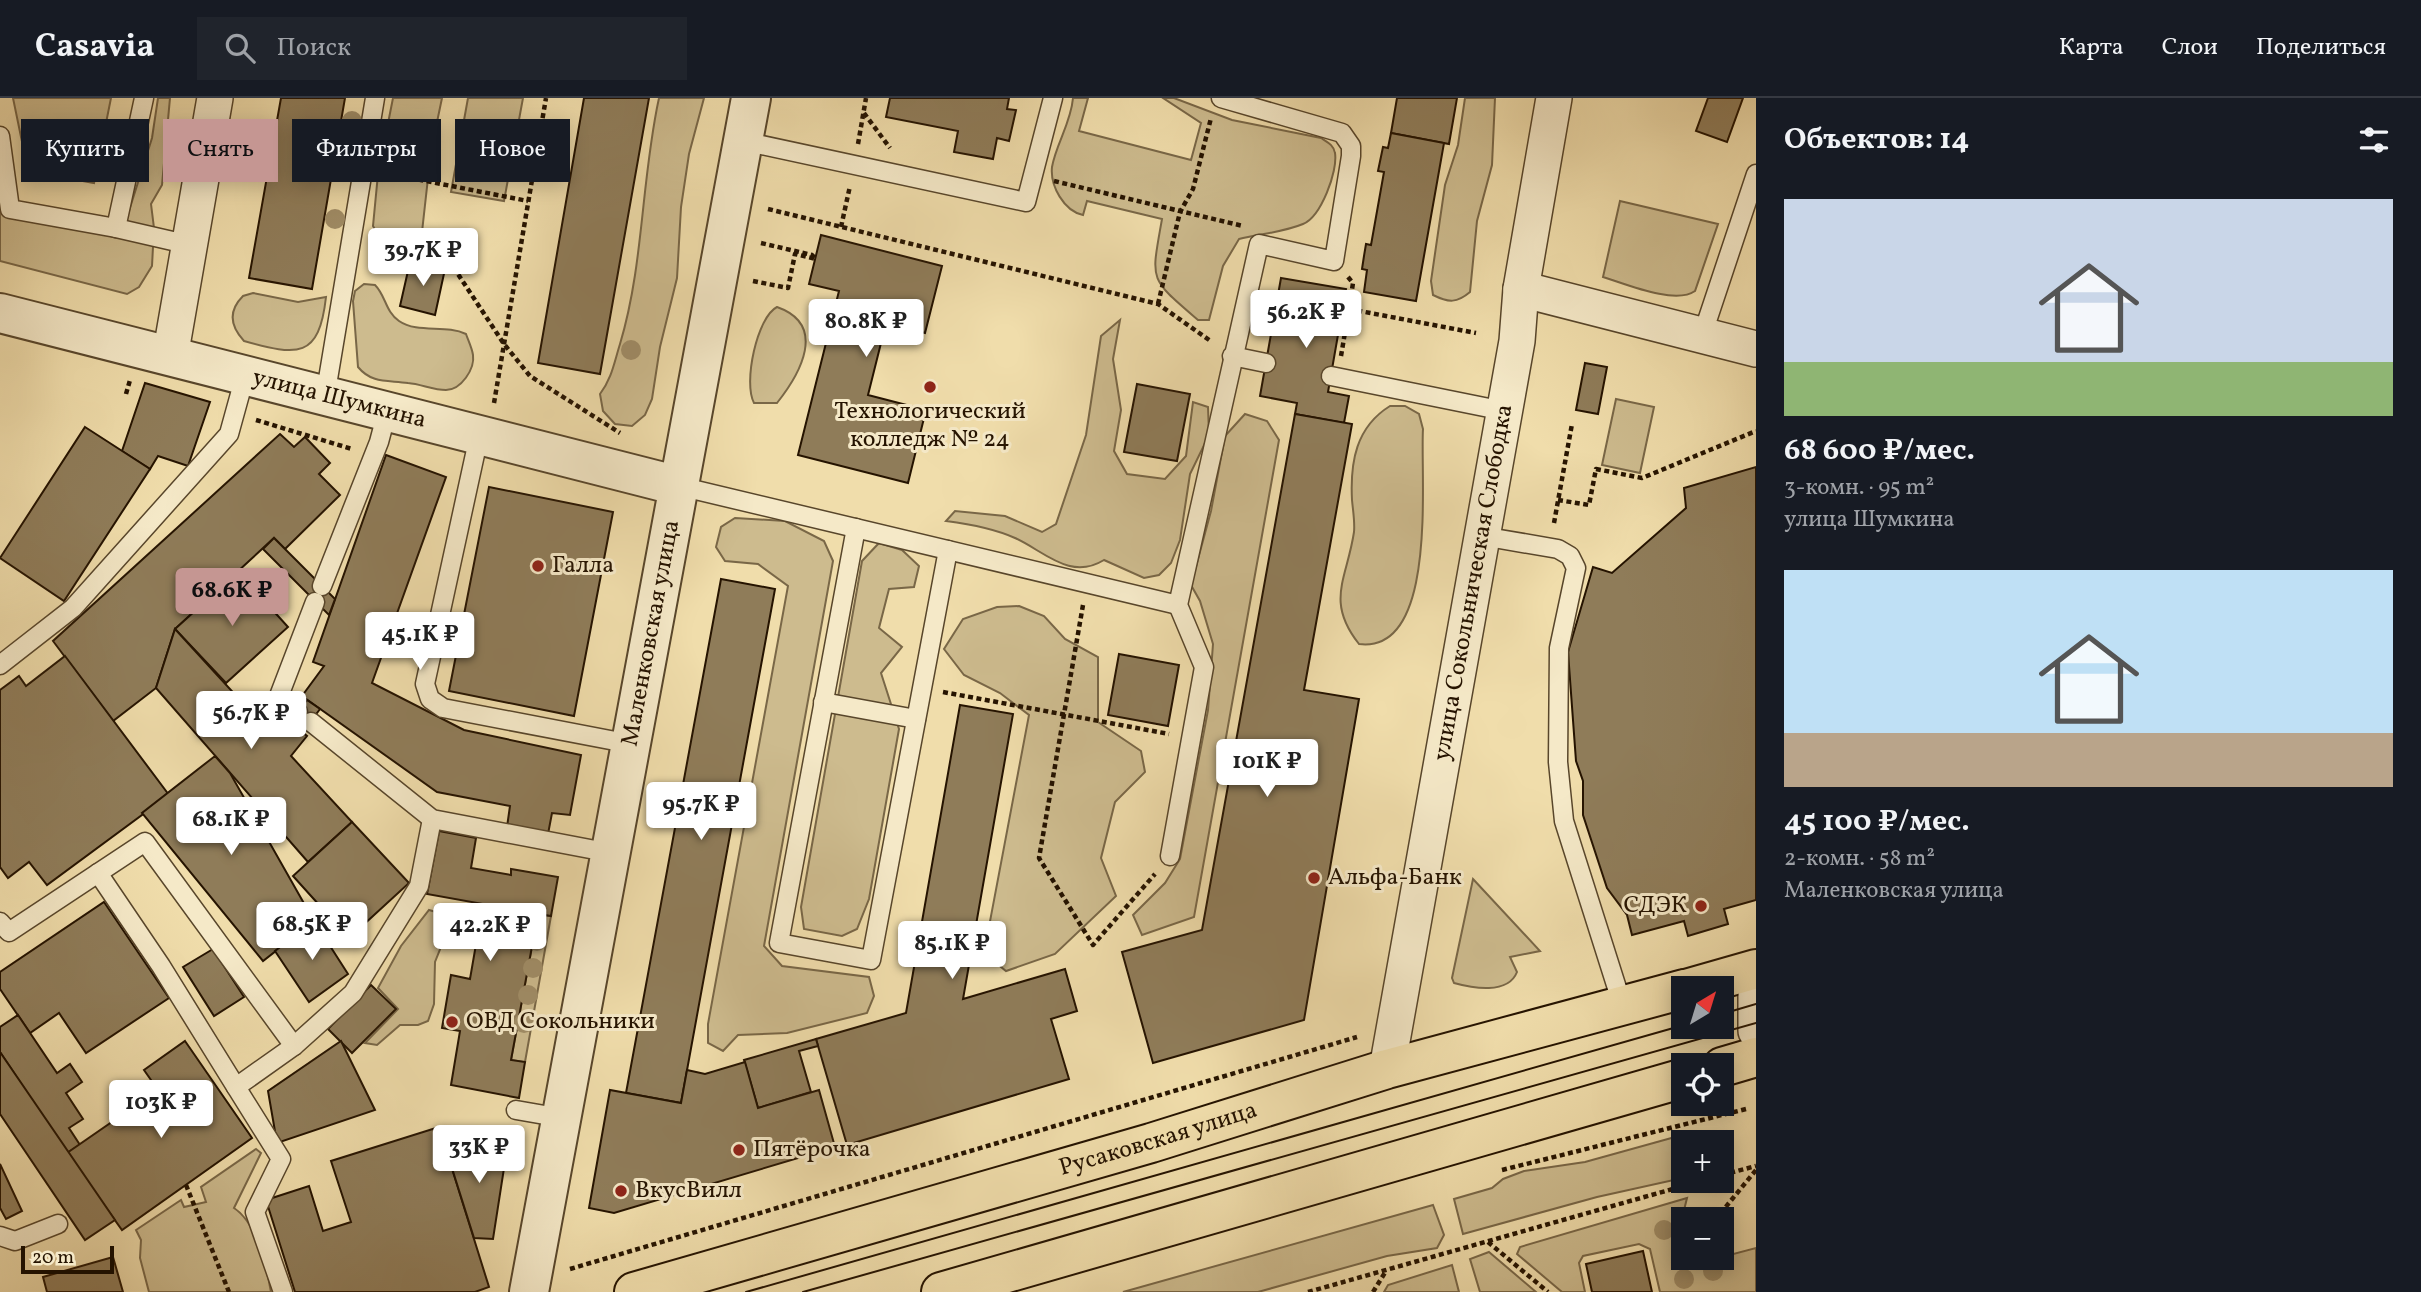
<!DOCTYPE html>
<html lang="ru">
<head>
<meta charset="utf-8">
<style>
	:root { --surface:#171b24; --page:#20242c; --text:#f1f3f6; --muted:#9ea1a6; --line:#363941; --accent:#c59692 }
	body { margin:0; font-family:Vollkorn,serif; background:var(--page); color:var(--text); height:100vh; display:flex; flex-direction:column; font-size:26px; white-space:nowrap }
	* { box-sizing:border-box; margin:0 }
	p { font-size:23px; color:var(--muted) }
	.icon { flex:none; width:38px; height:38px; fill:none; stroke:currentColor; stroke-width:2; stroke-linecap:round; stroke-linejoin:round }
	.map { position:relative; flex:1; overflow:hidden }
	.panel { display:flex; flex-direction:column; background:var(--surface); width:665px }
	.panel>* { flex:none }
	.top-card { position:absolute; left:21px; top:21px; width:665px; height:63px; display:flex; gap:14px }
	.needle { width:46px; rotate:38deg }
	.buttons { position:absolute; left:1671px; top:878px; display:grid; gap:14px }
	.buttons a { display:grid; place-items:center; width:63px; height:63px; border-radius:0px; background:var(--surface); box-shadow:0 4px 18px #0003; font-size:35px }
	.scale { position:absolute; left:21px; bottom:18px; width:93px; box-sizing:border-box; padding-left:7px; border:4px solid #251300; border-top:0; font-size:19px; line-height:24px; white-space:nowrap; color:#251300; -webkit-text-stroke:5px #f5e9c8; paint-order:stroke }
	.price { position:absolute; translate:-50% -60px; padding:0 16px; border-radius:7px; background:#fff; color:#222; font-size:23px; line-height:46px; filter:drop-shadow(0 2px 4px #0008) }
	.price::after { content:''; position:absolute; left:50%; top:42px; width:21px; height:16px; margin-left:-10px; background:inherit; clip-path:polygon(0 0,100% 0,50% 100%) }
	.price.active { background:var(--accent); color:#111 }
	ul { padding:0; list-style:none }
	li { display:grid; align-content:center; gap:14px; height:371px; padding:0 28px }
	li span { display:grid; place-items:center; height:217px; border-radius:0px; color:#555 }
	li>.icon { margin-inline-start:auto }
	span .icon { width:126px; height:126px; fill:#fffc; stroke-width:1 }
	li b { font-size:30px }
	h2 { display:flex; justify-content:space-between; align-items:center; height:84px; padding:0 28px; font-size:30px }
	.chip { padding:0 24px; border-radius:0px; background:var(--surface); box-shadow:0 4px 18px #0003; font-size:24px; line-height:63px }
	.chip.active { background:var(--accent); color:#111 }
	header { display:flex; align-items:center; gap:42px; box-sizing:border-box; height:98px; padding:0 35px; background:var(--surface); border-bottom:2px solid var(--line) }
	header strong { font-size:33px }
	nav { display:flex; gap:38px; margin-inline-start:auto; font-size:24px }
	.search { width:490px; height:63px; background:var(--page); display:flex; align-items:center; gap:18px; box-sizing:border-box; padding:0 24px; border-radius:0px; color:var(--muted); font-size:26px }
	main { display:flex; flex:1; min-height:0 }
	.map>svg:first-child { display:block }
</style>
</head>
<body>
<header>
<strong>Casavia</strong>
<div class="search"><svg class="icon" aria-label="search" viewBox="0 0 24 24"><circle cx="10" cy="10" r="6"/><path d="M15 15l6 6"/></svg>Поиск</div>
<nav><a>Карта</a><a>Слои</a><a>Поделиться</a></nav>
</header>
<main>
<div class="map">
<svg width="1756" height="1194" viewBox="0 0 1756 1194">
	<rect width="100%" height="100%" fill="#f0ddab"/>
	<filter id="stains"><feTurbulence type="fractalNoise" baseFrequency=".00286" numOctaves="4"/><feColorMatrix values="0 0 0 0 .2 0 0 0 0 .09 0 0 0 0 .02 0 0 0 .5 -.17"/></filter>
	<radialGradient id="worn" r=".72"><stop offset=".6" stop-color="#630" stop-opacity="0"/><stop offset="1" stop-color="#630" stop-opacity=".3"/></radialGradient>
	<g fill="#cdbb8e" stroke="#796747" stroke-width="2">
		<path d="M13,0H111L94,85L28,73Z"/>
		<path d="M158,0H170L162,87L151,106L154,130L152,168L139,189L127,196L0,163V95L5,102L114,123L128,116L152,40Z"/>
		<path d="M393,0H442L431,53L422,134L412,145L396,148L380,140L373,128L378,76Z"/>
		<path d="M468,0H523L504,103L451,94Z"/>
		<path d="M659,0H704L689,56L681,109L677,180L660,249L652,301L645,317L632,328L615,326L603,313L600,296C612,280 614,265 620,246C644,166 641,82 659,0Z"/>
		<path d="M1073,0H1088L1079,33L1191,62L1201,25L1163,0H1174L1232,22L1321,40C1327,44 1334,47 1335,55C1338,73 1321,119 1303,126C1284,134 1260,136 1239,141L1223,168L1209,222H1198C1148,179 1151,184 1162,121L1087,103L1083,117C1064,113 1050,88 1052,69C1056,46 1071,25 1073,0Z"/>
		<path d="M1465,0H1495L1492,67L1477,123L1470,194C1457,205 1449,205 1433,197L1431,183L1445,87L1458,47Z"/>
		<path d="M1620,103L1718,126L1695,193C1675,207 1626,186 1603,179Z"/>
		<path d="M364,186L375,187C386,198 385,213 399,223C418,236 446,226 466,236C468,242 472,250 473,257C475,271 461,292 446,292C433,292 421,286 408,285C388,282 372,286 358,269L353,203L355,193Z"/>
		<path d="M253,195L298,204L326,199C319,261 298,258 244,243C230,228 228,213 243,198Z"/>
		<path d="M777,209C828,227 800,276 777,305H754C743,285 757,219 777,209Z"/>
		<path d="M1120,222L1113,261L1121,312L1114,353L1127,376L1165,381L1186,358L1193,304L1208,309L1209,337L1190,376L1180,442L1171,465L1159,477L1144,480L1104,462C1070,483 1044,453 1015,440C993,430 969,426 946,423L955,413L1005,418L1042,434L1056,426L1086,337L1101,238Z"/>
		<path d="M1616,301L1654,309L1640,375L1602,367Z"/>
		<path d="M1390,308H1405L1419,316L1423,331C1420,378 1439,556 1359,546C1325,503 1347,481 1354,434C1355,424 1353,413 1352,402C1350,364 1356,329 1390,308Z"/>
		<path d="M1245,316L1267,323L1279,342L1194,819L1142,837L1133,817L1165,785L1180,761L1208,612L1213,546L1200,503L1191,487L1211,413L1225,338Z"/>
		<path d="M735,420L785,423L824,443L833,463L764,848L782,868L869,879L874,898L867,915L787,935L738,937L723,953L708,945V926L788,488L758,466L725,463L716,449L721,429Z"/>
		<path d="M879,445L902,452L919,468L914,489L889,491L879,530L902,549L881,575L899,631L869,801L857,831L842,838L804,831L801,809L862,463Z"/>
		<path d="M1019,508L1044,518L1065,541L1098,559V624L1141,653L1145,674L1115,704L1101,760L1116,798L1055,856L1006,873L984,855L1029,617L1000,595L964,577L944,551L963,521L997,509Z"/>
		<path d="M1473,781L1540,853L1510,859L1517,874C1508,897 1472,890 1454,885L1452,880Z"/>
		<path d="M429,812L436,814L449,829L435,864L434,906L428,923L418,927H400L377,947L365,945L398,911L378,890L401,848Z"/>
		<path d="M538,816L551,818L525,964L511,962Z"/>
		<path d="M1706,1033L1725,1044L1728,1054L1722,1061V1045H1684L1683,1080L1597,1099L1463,1136L1454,1101L1492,1090L1503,1081L1524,1073L1585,1064L1693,1034Z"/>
		<path d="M256,1051L261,1055L234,1110C257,1125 266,1167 271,1194H149L140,1160L141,1142L136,1132L181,1102L184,1109L206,1104L201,1089Z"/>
		<path d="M1687,1100L1674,1153L1682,1163L1692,1167L1756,1150V1194H1660L1650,1151L1639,1146L1583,1158L1579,1165L1585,1194H1562L1517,1156L1520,1149Z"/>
		<path d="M1433,1107L1444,1137L1437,1150L1387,1158L1258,1194H1123Z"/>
		<path d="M1489,1154L1536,1194H1480L1470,1161Z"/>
		<path d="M1452,1167L1459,1194H1384L1388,1187Z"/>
	</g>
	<g fill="#8f7c59" stroke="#251300" stroke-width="2">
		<path d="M281,0H345L312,191L249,180Z"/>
		<path d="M584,0H649L600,276L538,265Z"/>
		<path d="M890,0H1009L1007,11L1016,12L1009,43L997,40L993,61L954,54L958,33L886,19Z"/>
		<path d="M1397,0H1457L1449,46L1391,35Z"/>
		<path d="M1708,0H1743L1727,44L1696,33Z"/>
		<path d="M1391,35L1444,45L1416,203L1364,194L1367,172L1362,171L1364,158L1366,146L1371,147L1384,74L1378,73L1383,49L1388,50Z"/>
		<path d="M821,137L942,168L925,235L886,225L868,297L926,312L908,385L798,357L839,193L809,186Z"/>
		<path d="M410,164L445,171L435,217L400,208Z"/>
		<path d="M1281,180L1346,191L1328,294L1349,298L1344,325L1295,316L1297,305L1260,298Z"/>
		<path d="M1585,265L1607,269L1598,316L1576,312Z"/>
		<path d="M145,285L210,304L188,368L158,358L150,371L122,353Z"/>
		<path d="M1137,286L1190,296L1177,363L1124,354Z"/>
		<path d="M1295,316L1352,326L1304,592L1359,601L1304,922L1153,965L1122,854L1202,832Z"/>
		<path d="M85,329L150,371L64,503L0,460Z"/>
		<path d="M280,336L294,349L305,339L330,365L319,376L340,397L285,451L274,440L175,531L156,590L113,623L53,543Z"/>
		<path d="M386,357L446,379L372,585L464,632L581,657L570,717L552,715L548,736L507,729L510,708L437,694L302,598L324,568L313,564Z"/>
		<path d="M1756,369V802L1724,811L1728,826L1688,838L1684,823L1632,837L1627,817L1607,790L1583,717V683L1576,663L1568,554L1593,469L1612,475L1686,410L1684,390Z"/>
		<path d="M489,389L613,414L574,618L449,593Z"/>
		<path d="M274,440L335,501L329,517L263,451Z"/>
		<path d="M238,474L288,529L226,585L175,531Z"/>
		<path d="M721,481L775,491L681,1005L626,995Z"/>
		<path d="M175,531L272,637L285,620L307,638L291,658L352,724L308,764L156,590Z"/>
		<path d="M1119,556L1179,567L1168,628L1108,617Z"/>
		<path d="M65,558L169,697L47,787L29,764L8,780L0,769V592L19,578L26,588Z"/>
		<path d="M307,602L320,611L302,635L290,624Z"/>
		<path d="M960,607L1013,616L963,901L1065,871L1077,913L1051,921L1069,981L847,1047L816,941L906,915Z"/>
		<path d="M215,658L230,675L314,823L263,863L142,715Z"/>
		<path d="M352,724L409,785L349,840L293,778Z"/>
		<path d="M439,733L476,740L471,770L511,777V771L558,779L551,818L538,816L511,962L525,964L519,1000L451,987L460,933L442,930L451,877L470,881L483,806L427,796Z"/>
		<path d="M104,804L169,900L86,955L59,915L30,935L0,891V874Z"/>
		<path d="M314,823L348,876L309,904L275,853Z"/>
		<path d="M213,851L244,899L214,918L183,869Z"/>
		<path d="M371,887L396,911L352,955L328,931Z"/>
		<path d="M18,917L57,975L70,966L82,984L66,995L83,1021L69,1030L80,1047L67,1055L0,954V929Z"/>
		<path d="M816,941L818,948L799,953L811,994L758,1010L744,962Z"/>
		<path d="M185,943L252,1040L122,1132L67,1055L158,992L144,972Z"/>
		<path d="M341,943L375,1012L277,1045L268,993Z"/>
		<path d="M0,954L115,1122L85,1142L0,1016Z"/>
		<path d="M745,964L758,1010L819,992L835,1049L614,1115L589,1110L610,992L681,1005L687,972L705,976Z"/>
		<path d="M439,1029L489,1189L475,1194H295L266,1102L309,1088L323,1133L351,1124L331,1063Z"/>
		<path d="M445,1048L507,1051L493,1141L474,1140Z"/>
		<path d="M0,1066L22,1113L6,1121L0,1110Z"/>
		<path d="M1643,1153L1652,1194H1592L1586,1166Z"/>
		<path d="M113,1159L123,1194H47L43,1179Z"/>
	</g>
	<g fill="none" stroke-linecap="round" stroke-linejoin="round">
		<defs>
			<g id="service">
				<path d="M0,38L10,111L116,130L144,0"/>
				<path d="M743,43L1026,104L1053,0"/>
				<path d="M116,130L190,147"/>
				<path d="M1702,238L1756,76"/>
				<path d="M1232,258L1266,265"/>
				<path d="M1331,278L1504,313"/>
				<path d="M325,299L375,0"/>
				<path d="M479,338L425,586L430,601L443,610L631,646"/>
				<path d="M679,388L1178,507"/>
				<path d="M856,430L779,845L871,862L948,452"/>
				<path d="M1482,438L1558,451L1570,458L1576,470L1559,550L1558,664L1564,723L1623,909"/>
				<path d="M322,488L379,344L387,314"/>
				<path d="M0,567L73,510L229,336L245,278"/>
				<path d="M823,604L916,621"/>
				<path d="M298,614L279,598L315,504"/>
				<path d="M311,624L432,721L611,755"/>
				<path d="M1170,758L1204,569L1178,507L1259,146L1334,163L1351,58V48L1342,35L1221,0"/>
				<path d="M98,775L161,868L236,989"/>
				<path d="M0,824L9,834L145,744L294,948"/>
				<path d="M516,1012L562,1020"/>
				<path d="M0,1138L15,1143L58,1126"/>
				<path d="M283,1194L255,1114L281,1061L236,989L294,948L353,895L419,788L432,721"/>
			</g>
			<g id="minor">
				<path d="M1521,191L1756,251"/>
				<path d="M170,259L215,0"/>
				<path d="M1756,898V933"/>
				<path id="s1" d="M1387,971L1517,243L1521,191L1554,0"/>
			</g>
			<g id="tertiary">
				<path id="s2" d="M0,215L679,388"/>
				<path id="s3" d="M529,1194L751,0"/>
			</g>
			<g id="primary">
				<path d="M1686,891L1756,871"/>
				<path d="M1722,969L1756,959"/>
				<path id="s4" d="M634,1194L1151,1045L1387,971L1684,891"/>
				<path d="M941,1194L1684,980"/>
			</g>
		</defs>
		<use href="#service" stroke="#58462b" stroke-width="21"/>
		<use href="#minor" stroke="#58462b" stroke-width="38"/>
		<use href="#tertiary" stroke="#58462b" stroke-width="42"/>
		<use href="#primary" stroke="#251300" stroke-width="42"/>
		<g stroke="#251300" stroke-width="4.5" stroke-dasharray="5 3.5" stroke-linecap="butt">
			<path d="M864,15L890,50"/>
			<path d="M858,46L866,0"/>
			<path d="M385,75L528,103"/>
			<path d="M1054,83L1243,128"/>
			<path d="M768,111L1158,206L1212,244"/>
			<path d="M841,129L850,88"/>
			<path d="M761,145L812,157L816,161"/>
			<path d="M373,149L450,164L504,246L530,278L620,335"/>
			<path d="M1348,179L1353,185L1349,211L1476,235"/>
			<path d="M753,183L788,190L795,156L816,161"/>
			<path d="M1158,206L1180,114L1193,91L1211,20"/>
			<path d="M1341,258L1349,211"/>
			<path d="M126,296L130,282"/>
			<path d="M494,305L546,0"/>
			<path d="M256,322L352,351"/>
			<path d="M1558,402L1589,407L1596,371L1642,380L1756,333"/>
			<path d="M1554,425L1572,326"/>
			<path d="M1083,507L1039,760L1093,847L1155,776"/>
			<path d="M943,594L1169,636"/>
			<path d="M1502,1072L1746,1011"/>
			<path d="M1722,1077L1756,1068"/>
			<path d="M186,1087L229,1194"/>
			<path d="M1715,1122L1756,1072"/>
			<path d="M1488,1144L1548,1194"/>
			<path d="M570,1171L1357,939"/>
			<path d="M1308,1194L1701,1083"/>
			<path d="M1373,1194L1386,1173"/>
		</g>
		<use href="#service" stroke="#f5e9c8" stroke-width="18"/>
		<use href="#minor" stroke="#f5e9c8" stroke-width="35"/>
		<use href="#tertiary" stroke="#f5e9c8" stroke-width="38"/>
		<use href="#primary" stroke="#f0ddab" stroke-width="38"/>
		<g stroke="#251300" stroke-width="2">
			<path d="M1722,916L1756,906"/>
			<path d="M746,1194L1684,927"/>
			<path d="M803,1194L1756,925"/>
		</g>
	</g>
	<g fill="#a18e68">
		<circle cx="352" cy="23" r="10"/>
		<circle cx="335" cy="121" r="10"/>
		<circle cx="631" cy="252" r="10"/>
		<circle cx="537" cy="843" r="10"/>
		<circle cx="533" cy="870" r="10"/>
		<circle cx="528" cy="897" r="10"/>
		<circle cx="524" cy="925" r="10"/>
		<circle cx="1664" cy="1132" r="10"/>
		<circle cx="1713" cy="1173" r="10"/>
		<circle cx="1684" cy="1181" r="10"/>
	</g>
	<g fill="#8f2418" stroke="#f5e9c8" stroke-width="2.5">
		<circle cx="930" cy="289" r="7"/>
		<circle cx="538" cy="468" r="7"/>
		<circle cx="1314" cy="780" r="7"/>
		<circle cx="1701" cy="808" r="7"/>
		<circle cx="452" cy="924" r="7"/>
		<circle cx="739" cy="1052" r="7"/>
		<circle cx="621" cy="1093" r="7"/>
	</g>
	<g text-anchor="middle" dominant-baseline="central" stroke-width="6" stroke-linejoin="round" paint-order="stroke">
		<g font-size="24" fill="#251300" stroke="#f5e9c8">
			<text stroke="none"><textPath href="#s2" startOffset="350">улица Шумкина</textPath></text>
			<text stroke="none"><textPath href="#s1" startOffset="494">улица Сокольническая Слободка</textPath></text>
			<text stroke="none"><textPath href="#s3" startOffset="670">Маленковская улица</textPath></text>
			<text stroke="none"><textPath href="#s4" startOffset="546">Русаковская улица</textPath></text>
		</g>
		<g font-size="24" fill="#251300" stroke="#f5e9c8" text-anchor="start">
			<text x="930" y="314" text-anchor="middle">Технологический<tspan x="930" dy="28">колледж № 24</tspan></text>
			<text x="552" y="468">Галла</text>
			<text x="1328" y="780">Альфа-Банк</text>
			<text x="1687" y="808" text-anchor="end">СДЭК</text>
			<text x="466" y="924">ОВД Сокольники</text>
			<text x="753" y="1052">Пятёрочка</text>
			<text x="635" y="1093">ВкусВилл</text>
		</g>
	</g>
	<rect width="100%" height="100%" filter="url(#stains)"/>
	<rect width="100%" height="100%" fill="url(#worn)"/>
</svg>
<div class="buttons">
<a><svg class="needle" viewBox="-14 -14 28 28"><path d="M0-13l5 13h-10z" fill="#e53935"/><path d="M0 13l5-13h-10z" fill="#9ea1a6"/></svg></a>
<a><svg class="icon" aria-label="locate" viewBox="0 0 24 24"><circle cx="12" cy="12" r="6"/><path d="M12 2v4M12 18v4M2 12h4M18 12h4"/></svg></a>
<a>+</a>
<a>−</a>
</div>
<div class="scale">20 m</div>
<b class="price" style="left:423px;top:190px">39.7K ₽</b>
<b class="price" style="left:1306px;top:252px">56.2K ₽</b>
<b class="price" style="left:866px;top:261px">80.8K ₽</b>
<b class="price active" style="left:232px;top:530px">68.6K ₽</b>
<b class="price" style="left:420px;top:574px">45.1K ₽</b>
<b class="price" style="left:251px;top:653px">56.7K ₽</b>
<b class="price" style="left:1267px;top:701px">101K ₽</b>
<b class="price" style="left:701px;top:744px">95.7K ₽</b>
<b class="price" style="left:231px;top:759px">68.1K ₽</b>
<b class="price" style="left:312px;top:864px">68.5K ₽</b>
<b class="price" style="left:490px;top:865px">42.2K ₽</b>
<b class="price" style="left:952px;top:883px">85.1K ₽</b>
<b class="price" style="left:161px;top:1042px">103K ₽</b>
<b class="price" style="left:479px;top:1087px">33K ₽</b>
<div class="top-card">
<a class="chip">Купить</a>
<a class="chip active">Снять</a>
<a class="chip">Фильтры</a>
<a class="chip">Новое</a>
</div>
</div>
<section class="panel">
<h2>Объектов: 14<svg class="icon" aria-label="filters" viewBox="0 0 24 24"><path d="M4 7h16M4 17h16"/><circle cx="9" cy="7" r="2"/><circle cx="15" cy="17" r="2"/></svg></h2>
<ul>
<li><span style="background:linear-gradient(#c9d6e8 75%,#8fb573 0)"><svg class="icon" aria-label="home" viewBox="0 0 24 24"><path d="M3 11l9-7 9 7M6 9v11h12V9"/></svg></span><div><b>68 600 ₽/мес.</b><p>3-комн. · 95 m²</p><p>улица Шумкина</p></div></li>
<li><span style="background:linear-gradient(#bfe0f5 75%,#b9a48a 0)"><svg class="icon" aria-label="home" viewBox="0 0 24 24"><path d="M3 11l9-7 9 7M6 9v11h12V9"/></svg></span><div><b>45 100 ₽/мес.</b><p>2-комн. · 58 m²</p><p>Маленковская улица</p></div></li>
</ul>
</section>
</main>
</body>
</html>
